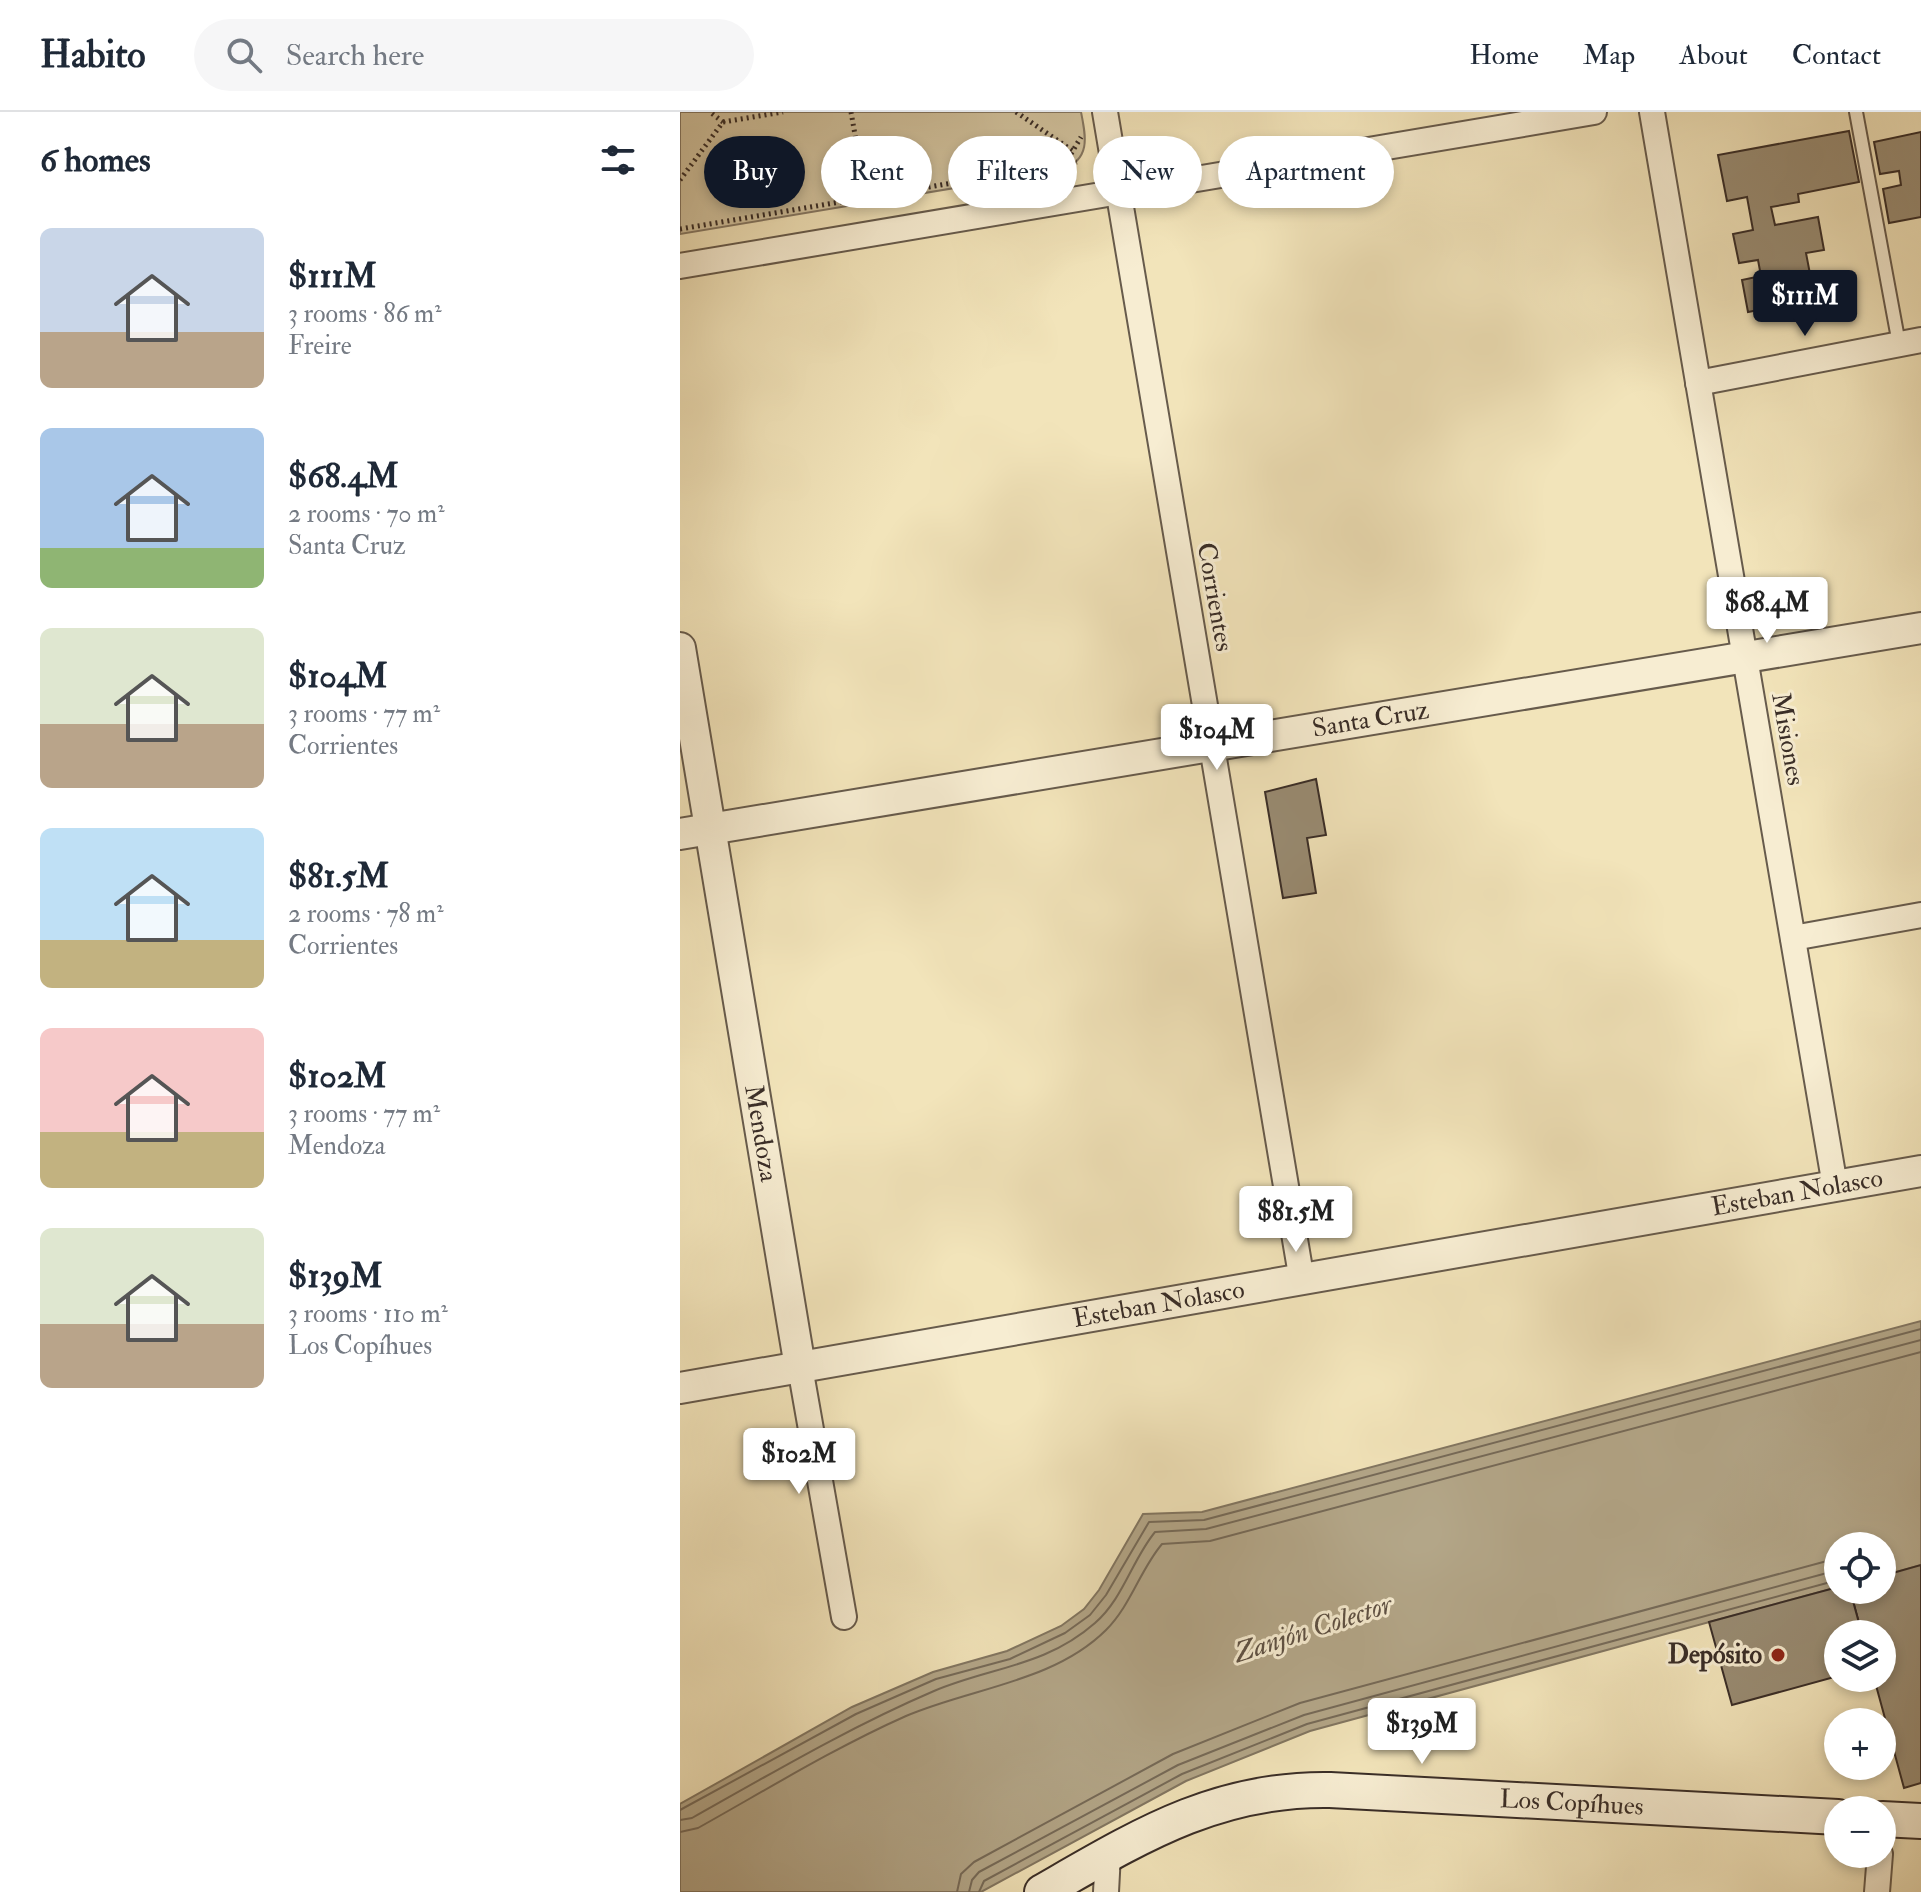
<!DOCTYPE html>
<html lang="en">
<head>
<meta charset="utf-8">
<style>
	:root { --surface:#fff; --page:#f6f6f7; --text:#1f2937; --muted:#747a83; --line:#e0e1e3; --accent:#111827 }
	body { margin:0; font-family:"IM FELL Double Pica",serif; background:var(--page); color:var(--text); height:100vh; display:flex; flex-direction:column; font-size:30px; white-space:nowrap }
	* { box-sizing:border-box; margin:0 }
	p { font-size:26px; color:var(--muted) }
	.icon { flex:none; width:44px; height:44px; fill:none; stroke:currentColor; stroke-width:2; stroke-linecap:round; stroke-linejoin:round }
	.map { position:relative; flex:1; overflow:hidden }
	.panel { display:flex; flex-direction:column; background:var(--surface); width:680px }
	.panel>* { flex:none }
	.banner { position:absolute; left:24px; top:24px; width:760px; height:72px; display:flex; gap:16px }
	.buttons { position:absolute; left:1144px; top:1420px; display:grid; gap:16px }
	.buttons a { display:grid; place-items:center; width:72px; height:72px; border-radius:50%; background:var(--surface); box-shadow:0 4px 12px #0003; font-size:40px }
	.price { position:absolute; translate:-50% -68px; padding:0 18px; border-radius:8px; background:#fff; color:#222; font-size:26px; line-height:52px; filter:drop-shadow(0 2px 4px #0008) }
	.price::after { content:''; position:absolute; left:50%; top:48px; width:24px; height:18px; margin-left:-12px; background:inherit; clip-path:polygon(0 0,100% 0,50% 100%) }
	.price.selected { background:var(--accent); color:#fff }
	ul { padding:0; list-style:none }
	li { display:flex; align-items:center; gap:24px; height:200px; padding:0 40px }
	li span { display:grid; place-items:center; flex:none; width:224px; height:160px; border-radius:12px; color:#555 }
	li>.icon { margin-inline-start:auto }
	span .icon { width:96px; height:96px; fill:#fffc; stroke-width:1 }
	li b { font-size:34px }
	h2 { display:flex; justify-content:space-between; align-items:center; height:96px; padding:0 40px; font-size:34px }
	.pill { padding:0 28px; border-radius:36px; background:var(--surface); box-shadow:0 4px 12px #0003; font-size:28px; line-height:72px }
	.pill.selected { background:var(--accent); color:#fff }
	header { display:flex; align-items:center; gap:48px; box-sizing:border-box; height:112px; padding:0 40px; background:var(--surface); border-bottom:2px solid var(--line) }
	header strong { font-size:38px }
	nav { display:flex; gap:44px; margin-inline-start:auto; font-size:28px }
	.search { width:560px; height:72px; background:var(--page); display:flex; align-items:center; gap:20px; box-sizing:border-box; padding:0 28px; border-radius:44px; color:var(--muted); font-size:30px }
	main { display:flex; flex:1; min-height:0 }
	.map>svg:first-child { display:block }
</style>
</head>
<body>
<header>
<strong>Habito</strong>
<div class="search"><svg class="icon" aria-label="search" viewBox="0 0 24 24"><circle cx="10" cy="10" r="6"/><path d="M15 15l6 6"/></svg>Search here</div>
<nav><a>Home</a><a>Map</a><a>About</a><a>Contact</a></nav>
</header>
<main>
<section class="panel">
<h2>6 homes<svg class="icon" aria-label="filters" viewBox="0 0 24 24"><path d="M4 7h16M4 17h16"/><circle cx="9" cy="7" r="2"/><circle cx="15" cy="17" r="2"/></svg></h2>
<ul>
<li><span style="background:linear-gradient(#c9d6e8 65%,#b9a48a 0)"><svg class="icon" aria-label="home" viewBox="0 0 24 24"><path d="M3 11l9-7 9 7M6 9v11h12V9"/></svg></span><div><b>$111M</b><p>3 rooms · 86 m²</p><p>Freire</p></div></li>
<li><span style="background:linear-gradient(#a9c7e8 75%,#8fb573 0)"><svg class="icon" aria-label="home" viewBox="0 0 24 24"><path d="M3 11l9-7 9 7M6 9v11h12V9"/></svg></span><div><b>$68.4M</b><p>2 rooms · 70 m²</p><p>Santa Cruz</p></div></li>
<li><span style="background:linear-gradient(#dfe7d0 60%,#b9a48a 0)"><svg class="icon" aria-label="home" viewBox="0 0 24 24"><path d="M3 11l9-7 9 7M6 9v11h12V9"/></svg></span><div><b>$104M</b><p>3 rooms · 77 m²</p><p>Corrientes</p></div></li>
<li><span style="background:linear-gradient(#bfe0f5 70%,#c2b280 0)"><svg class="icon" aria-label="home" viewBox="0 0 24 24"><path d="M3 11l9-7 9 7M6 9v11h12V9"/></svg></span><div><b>$81.5M</b><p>2 rooms · 78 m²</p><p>Corrientes</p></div></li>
<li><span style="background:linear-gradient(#f6c9c9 65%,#c2b280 0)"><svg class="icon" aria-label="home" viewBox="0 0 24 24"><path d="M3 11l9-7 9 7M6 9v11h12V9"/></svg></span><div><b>$102M</b><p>3 rooms · 77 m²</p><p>Mendoza</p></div></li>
<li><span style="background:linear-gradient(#dfe7d0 60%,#b9a48a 0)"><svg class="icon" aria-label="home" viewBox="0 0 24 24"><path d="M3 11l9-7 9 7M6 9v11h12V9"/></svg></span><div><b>$139M</b><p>3 rooms · 110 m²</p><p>Los Copíhues</p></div></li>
</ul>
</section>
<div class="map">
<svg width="1241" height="1780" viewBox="0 0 1241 1780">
	<rect width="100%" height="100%" fill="#f2e4ba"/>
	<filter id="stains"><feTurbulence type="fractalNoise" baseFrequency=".0025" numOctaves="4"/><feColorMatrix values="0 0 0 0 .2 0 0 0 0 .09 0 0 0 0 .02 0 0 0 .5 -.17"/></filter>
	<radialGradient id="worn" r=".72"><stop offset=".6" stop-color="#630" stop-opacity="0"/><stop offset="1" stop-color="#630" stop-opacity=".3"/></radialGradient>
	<path fill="#d3c5a1" stroke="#867964" stroke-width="2" d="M0,0H401C406,25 411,47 382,58L0,122Z"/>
	<path fill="#b3a688" stroke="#827661" stroke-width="2" d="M1241,1209V1453L1202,1464V1434H1158V1475L630,1619L506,1669L301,1780H0V1692L172,1595L253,1560L327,1539L381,1514L404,1497L419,1478L463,1402L522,1400Z"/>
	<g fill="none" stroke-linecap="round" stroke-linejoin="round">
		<g stroke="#766a58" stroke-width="2">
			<path d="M0,1698L176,1602L256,1567L330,1547L385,1521L410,1503L426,1483L469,1410L524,1408L1241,1217"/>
			<path d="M0,1708L12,1706C92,1661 170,1615 254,1579C310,1555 365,1555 415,1511C443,1487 452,1448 475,1420L526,1417L1241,1228"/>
			<path d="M0,1720L18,1716C86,1678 154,1636 226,1604C291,1576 374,1570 426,1518C451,1493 460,1458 482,1432L530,1429L1241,1240"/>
			<path d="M277,1780L281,1762L294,1750L493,1642L620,1591L1158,1446"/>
			<path d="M289,1780L292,1768L299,1760L498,1653L624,1603L1158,1458"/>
			<path d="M299,1780L304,1769L502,1662L627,1612L1158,1468"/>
		</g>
	</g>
	<g fill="#998c73" stroke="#392d27" stroke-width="2">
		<path d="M1169,19L1179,70L1118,82L1119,90L1091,95L1095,113L1138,105L1144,138L1126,141L1130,162L1105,167L1109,192L1068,200L1062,168L1081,164L1078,148L1059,151L1053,122L1073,118L1067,85L1047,89L1038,43Z"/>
		<path d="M1241,20V105L1209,111L1203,77L1221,73L1219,59L1200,62L1194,30Z"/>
		<path d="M636,667L646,723L627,726L636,781L603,786L585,680Z"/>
		<path d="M1241,1453V1671L1224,1676L1194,1566H1202V1522H1182L1170,1478H1202V1464Z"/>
		<path d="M1158,1475L1170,1478L1182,1522H1158V1564L1052,1593L1029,1510Z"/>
	</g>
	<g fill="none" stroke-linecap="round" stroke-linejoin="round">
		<defs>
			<path id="service" d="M1176,0L1219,232"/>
			<g id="minor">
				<path d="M425,0L622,1169"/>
				<path d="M972,0L1155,1074"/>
				<path d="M0,154L914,0"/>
				<path d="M1018,271L1241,228"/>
				<path d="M1113,826L1241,803"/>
				<path d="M120,1255L164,1505"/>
				<path d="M426,1780L428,1742"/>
				<path d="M1197,1780L1200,1742"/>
			</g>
			<g id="tertiary">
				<path id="s1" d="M0,536L120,1255"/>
				<path id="s2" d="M0,722L1241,516"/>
				<path id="s3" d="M0,1276L1241,1059"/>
			</g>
			<g id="secondary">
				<path d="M1202,1707L1241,1709"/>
				<path id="s4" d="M362,1780C458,1725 536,1676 650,1678L1158,1705"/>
			</g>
		</defs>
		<use href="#service" stroke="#675b4c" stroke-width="16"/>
		<use href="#minor" stroke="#675b4c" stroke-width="28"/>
		<use href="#tertiary" stroke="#675b4c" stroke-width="34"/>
		<use href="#secondary" stroke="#392d27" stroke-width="38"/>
		<g stroke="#392d27" stroke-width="5" stroke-dasharray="2 4" stroke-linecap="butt">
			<path d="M171,0L186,85"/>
			<path d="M336,0L393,39"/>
			<path d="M43,10L103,0"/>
			<path d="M385,52L401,25"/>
			<path d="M0,68L43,10L30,0"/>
			<path d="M0,117L397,50"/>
		</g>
		<use href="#service" stroke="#f7edd2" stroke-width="12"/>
		<use href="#minor" stroke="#f7edd2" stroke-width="24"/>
		<use href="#tertiary" stroke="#f7edd2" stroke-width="30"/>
		<use href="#secondary" stroke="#f7edd2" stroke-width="34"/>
	</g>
	<circle fill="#8f2418" stroke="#f7edd2" stroke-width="3" cx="1098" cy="1543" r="8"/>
	<g text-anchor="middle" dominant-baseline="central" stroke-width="6" stroke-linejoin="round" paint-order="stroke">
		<g font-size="26" fill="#392d27" stroke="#f7edd2">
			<text transform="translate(535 485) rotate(80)">Corrientes</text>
			<text stroke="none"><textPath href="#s2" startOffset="700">Santa Cruz</textPath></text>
			<text transform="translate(1108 627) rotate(80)">Misiones</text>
			<text stroke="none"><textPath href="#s1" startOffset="492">Mendoza</textPath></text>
			<text stroke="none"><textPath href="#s3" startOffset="1134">Esteban Nolasco</textPath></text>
			<text stroke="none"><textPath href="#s3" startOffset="486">Esteban Nolasco</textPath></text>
			<text stroke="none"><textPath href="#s4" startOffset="552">Los Copíhues</textPath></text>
		</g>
		<g font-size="26" font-weight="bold" fill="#392d27" stroke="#f7edd2" text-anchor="end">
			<text x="1082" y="1543">Depósito</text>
		</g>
		<g font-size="28" font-style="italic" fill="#5e5144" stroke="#f7edd2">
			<text transform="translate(633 1517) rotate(-18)">Zanjón Colector</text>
		</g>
	</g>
	<rect width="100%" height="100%" filter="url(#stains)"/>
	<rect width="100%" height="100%" fill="url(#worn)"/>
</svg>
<div class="buttons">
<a><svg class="icon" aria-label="locate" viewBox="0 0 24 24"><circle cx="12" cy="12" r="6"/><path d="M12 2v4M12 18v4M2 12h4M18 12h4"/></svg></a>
<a><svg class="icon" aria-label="layers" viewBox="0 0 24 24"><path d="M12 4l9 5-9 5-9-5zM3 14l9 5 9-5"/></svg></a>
<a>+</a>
<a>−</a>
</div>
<b class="price selected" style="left:1125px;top:226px">$111M</b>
<b class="price" style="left:1087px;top:533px">$68.4M</b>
<b class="price" style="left:537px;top:660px">$104M</b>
<b class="price" style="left:616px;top:1142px">$81.5M</b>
<b class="price" style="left:119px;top:1384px">$102M</b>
<b class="price" style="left:742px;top:1654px">$139M</b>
<div class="banner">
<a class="pill selected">Buy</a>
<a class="pill">Rent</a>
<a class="pill">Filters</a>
<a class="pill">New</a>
<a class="pill">Apartment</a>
</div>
</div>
</main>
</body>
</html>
